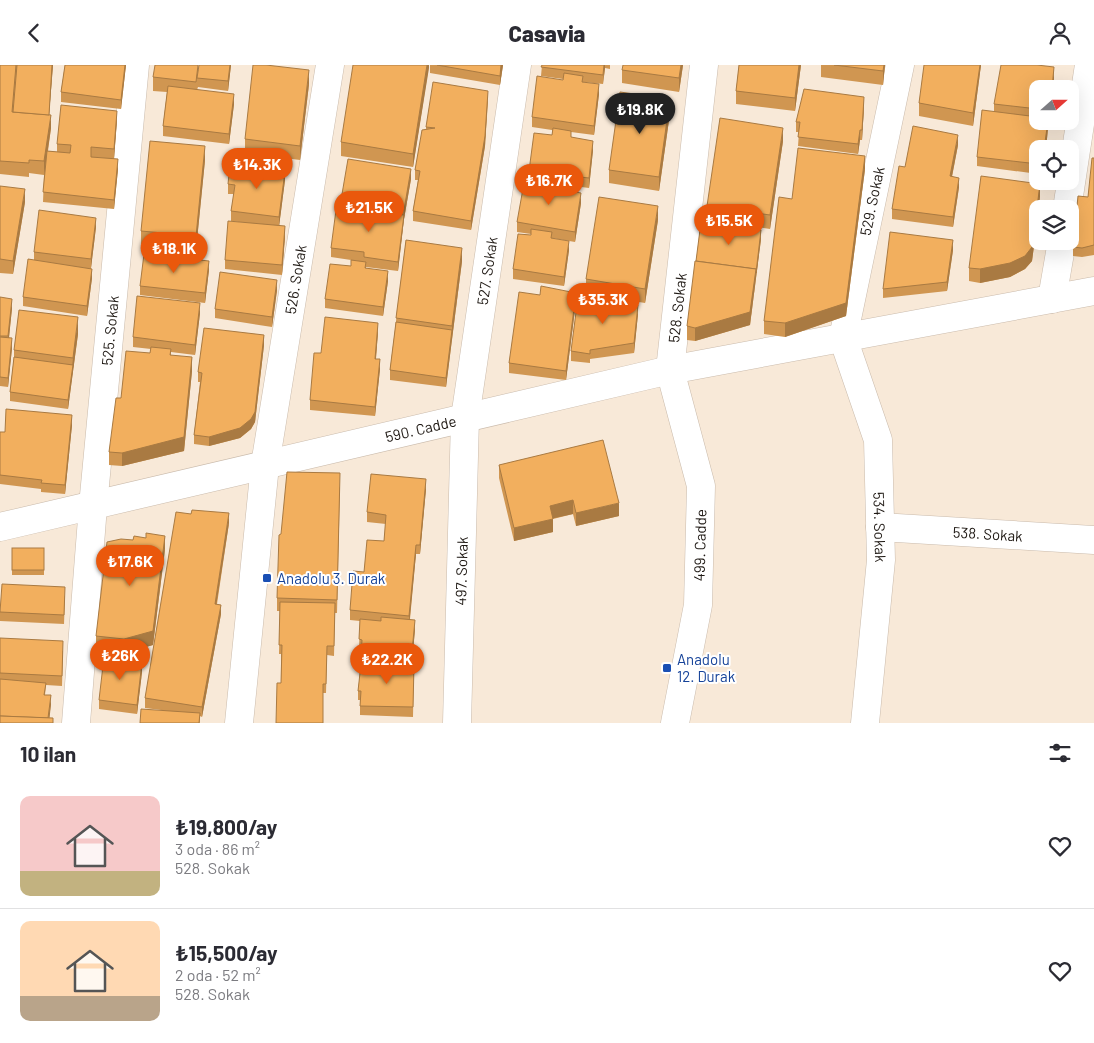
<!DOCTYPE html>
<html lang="tr">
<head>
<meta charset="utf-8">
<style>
	:root { --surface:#fff; --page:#f7f7f7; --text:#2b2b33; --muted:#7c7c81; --line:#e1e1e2; --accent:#ea580c }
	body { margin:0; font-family:Barlow,sans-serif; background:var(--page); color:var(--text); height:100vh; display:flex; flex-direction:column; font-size:19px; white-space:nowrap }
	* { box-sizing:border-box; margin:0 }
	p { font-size:16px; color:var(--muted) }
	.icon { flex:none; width:28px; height:28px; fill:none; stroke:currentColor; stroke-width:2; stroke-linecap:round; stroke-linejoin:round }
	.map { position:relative; height:658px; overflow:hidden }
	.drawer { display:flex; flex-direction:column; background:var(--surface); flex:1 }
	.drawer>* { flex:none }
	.needle { width:32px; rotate:69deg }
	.controls { position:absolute; left:1029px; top:15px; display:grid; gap:10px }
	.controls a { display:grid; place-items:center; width:50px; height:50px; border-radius:10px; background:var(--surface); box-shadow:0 5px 20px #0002; font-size:25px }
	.price { position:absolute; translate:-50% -42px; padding:0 11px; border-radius:18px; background:var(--accent); color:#fff; font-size:16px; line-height:32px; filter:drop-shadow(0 1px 2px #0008) }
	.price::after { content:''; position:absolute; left:50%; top:30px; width:15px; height:11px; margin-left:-8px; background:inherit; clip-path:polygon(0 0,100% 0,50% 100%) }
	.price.current { background:#222; color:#fff }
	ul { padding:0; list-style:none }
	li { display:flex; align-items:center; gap:15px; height:125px; padding:0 20px }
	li+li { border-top:1px solid var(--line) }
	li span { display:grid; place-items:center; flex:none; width:140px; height:100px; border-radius:10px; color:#555 }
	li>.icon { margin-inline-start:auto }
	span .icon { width:60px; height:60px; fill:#fffc; stroke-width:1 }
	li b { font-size:21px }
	h2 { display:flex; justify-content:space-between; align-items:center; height:60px; padding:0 20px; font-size:21px }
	header { display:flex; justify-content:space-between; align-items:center; height:65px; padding:0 20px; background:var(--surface); font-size:22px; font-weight:800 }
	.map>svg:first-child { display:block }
</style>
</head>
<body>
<header><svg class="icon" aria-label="back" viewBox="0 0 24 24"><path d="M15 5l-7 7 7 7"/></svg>Casavia<svg class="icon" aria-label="person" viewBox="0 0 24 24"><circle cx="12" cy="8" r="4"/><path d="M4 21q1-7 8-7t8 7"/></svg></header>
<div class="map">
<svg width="1094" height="658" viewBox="0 0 1094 658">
	<rect width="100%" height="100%" fill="#f8e9d8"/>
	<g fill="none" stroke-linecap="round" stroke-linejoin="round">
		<defs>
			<g id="minor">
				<path d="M1067,144L1089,0"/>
				<path d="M1052,234L1062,176"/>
				<path id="s1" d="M843,273L878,375L881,495L865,658"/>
				<path id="s2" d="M843,273L900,0"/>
				<path id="s3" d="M265,400L330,0"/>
				<path id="s4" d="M0,462L670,305L1094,226"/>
				<path id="s5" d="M880,462L1094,475"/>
				<path id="s6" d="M76,658L93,441L135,0"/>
				<path id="s7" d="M457,658L465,353L517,0"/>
				<path id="s8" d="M675,658L698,540L701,421L670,305L704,0"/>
			</g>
			<path id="tertiary" d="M239,658L265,400"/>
		</defs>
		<use href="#minor" stroke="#cabbac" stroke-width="29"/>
		<use href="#tertiary" stroke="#cabbac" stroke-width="29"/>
		<use href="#minor" stroke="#fff" stroke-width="28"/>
		<use href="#tertiary" stroke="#fff" stroke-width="28"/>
	</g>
	<g fill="#d09651">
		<path d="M0,0H53L49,50L51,63L48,86L57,87V79L117,55L114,94L118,104L114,144L43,137L44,110L29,108V112L0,109Z"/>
		<path d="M65,0H126L121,44L61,37V27Z"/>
		<path d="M231,0L228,26L198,22L197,25L234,39L229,79L163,71V61L167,27L153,26V12Z"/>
		<path d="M429,0L413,102L341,91V77Z"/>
		<path d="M430,0H503L500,20L430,8Z"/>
		<path d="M542,0H610V4L605,3L603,19L583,17L599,29L594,70L571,67V73L593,85L589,123L559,119V124L581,138L575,177L552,173L569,185L564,221L513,214V204L531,170V169L517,167V157L536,120L537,116L529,115V106L552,70V65L532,62V52L563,15V14L541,11Z"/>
		<path d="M683,0L679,27L622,18V5Z"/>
		<path d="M736,0H801L795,46L736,39V26L739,0Z"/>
		<path d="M821,0H885L883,20L821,12Z"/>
		<path d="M981,0L973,61L919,51V38Z"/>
		<path d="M1054,12L1053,24H1038V56L1048,63L1046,84H1038V109L977,101V92L994,47V39Z"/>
		<path d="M309,19L300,95L245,88V74Z"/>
		<path d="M488,36L485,81L471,165L413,156V146L418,115H415V105L426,64V62Z"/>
		<path d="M864,42L862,75H860L858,89L798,81L799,67H796V57Z"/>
		<path d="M670,48L659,126L609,118V105Z"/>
		<path d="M783,76L770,164L707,154V141Z"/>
		<path d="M958,80L952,112L959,122L953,162L892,154V144L905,102Z"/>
		<path d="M1094,93V190L1082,192L1073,191V182L1088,132Z"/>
		<path d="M205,95L196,185L141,179V166Z"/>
		<path d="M865,104L846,251L785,272L764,269V256Z"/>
		<path d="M411,114L404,154L398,206L366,202V203L388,216L383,251L325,243V234L351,201V195L331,192V183L350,146L341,144V135Z"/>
		<path d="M285,115L279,161L285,171L282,210L225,204V195L246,158L231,156V146L234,129H228V119Z"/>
		<path d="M0,121L25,137L13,209L0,208Z"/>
		<path d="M1040,132L1038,144V151L1032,196L1025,204L1010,212L980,218L969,216V203Z"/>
		<path d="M658,155L645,238L586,228V214Z"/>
		<path d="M96,162L91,203L92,213L87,251L23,241V232L34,195V187Z"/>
		<path d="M761,174L750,260L695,276L687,275V261Z"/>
		<path d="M406,175L462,196L446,322L390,315V305Z"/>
		<path d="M953,185L947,226L883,233V224Z"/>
		<path d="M209,205L205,238L140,230V221Z"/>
		<path d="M277,225L272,262L215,253V244Z"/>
		<path d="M540,230L576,237L566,315L509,308V298Z"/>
		<path d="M0,232L12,243L9,273L12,283L8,322L0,321Z"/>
		<path d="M200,248L195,290L171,287V290L192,306L184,386L122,401L109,400V387L121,333L150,288L151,284L133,282V272Z"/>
		<path d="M638,249L634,288L590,294V298L571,296V286Z"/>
		<path d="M378,267L376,294L380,304L375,351L310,345V335L321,288Z"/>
		<path d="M78,269L68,344L10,336V327L14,292V285Z"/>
		<path d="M264,280L255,357L251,364L240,373L209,381L194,379V370L200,317H198V307Z"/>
		<path d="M72,360L65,429L41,427V424L0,419V367H5Z"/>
		<path d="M499,400L619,451L576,461L573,449L553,454V467L514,476L499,413Z"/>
		<path d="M340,422L337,548H335L334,591L327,590L326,628H323L281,618V589H279L280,546H277V533L281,469Z"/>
		<path d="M426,424L420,489H416L410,554L415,564L412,600H414L413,652L360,650V635H358V626L361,600V584H359L360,556L350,555V545L364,507L384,476L386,459L367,457V447Z"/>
		<path d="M229,458L217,539L221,549L202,652L200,651V658L161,645L145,643V633Z"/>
		<rect x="12" y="483" width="32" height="27"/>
		<path d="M165,484L153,580L124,588L96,585V571Z"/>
		<path d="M65,531L64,559L0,556V547Z"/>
		<path d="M0,573L63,586L62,621L46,620L45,630L51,639L49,653L0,658Z"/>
		<path d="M142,607L137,649L99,644V635Z"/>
	</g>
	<g fill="#a97a42">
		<path d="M52,0H53L48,63V54Z"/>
		<path d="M125,0H126L121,44V35Z"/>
		<path d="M230,0H231L228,26V16Z"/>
		<path d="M427,0H429V3L413,102V89Z"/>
		<path d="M501,0H503L500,20V11Z"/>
		<path d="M604,0H605V3L603,19Z"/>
		<path d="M681,0H683L679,27V13Z"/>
		<path d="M799,0H801L795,46V33Z"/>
		<path d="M884,0H885L883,20V6Z"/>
		<path d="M980,0H981L973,61V48Z"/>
		<path d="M1054,2V12L1053,24H1052Z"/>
		<path d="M309,5V19L300,95V81Z"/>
		<path d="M599,19V29L594,70V61Z"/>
		<path d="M488,26L485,81L471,165V156Z"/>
		<path d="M234,29V39L229,79V69Z"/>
		<path d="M864,32V42L862,75V65Z"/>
		<path d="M670,34V48L659,126V112Z"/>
		<path d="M117,46V55L114,94V84Z"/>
		<path d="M51,50V63L44,110V96Z"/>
		<path d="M1048,56V63L1046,84H1044Z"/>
		<path d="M783,63V76L770,164V150Z"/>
		<path d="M860,65V75L858,89V79Z"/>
		<path d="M958,70V80L950,121V111Z"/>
		<path d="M593,76V85L589,123V113Z"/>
		<path d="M205,81V95L196,185V171Z"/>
		<path d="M865,91V104L846,251L785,272V258Z"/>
		<path d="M118,94V104L114,144V135Z"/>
		<path d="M411,104V114L404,154L398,206V197L404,145Z"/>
		<path d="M285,106V115L279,162V152Z"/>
		<path d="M959,113V122L953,162V152Z"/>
		<path d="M1040,119V132L1038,144V151L1032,196L1025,204L1010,212L980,218V204Z"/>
		<path d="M25,124V137L13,209V196Z"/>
		<path d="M581,128V138L575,177V167Z"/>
		<path d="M658,141V155L645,238V224Z"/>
		<path d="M96,153V162L91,203V194Z"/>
		<path d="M285,161V171L282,210V200Z"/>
		<path d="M761,165V174L750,260L695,276V263Z"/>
		<path d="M953,175V185L947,226V217Z"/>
		<path d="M569,176V185L564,221V212Z"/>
		<path d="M462,183V196L452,274V261Z"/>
		<path d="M209,196V205L205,238V228Z"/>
		<path d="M92,204V213L87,251V241Z"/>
		<path d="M388,206V216L383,251V242Z"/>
		<path d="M277,215V225L272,262V252Z"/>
		<path d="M576,228V237L566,315V306Z"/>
		<path d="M12,234V243L8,281V271Z"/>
		<path d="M200,238V248L195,290V280Z"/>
		<path d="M638,240V249L634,288V278Z"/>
		<path d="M78,252V269L68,344V335Z"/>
		<path d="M378,258V267L375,304V294Z"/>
		<path d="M452,265V274L446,322V313Z"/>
		<path d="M264,270V280L255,357L251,364L240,373L209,381V372Z"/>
		<path d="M12,273V283L8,322V313Z"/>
		<path d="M192,292V306L184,386L122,401V388Z"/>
		<path d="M380,294V304L375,351V342Z"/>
		<path d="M72,350V360L65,429V420Z"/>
		<path d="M426,414V424L420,489V480Z"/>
		<path d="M573,435V449L550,454V441Z"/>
		<path d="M619,438V451L576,461V448Z"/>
		<path d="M229,448V458L215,548V539Z"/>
		<path d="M553,454V467L514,476V463Z"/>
		<path d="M165,471V484L153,580L124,588V574Z"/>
		<path d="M416,480V489L409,561V551Z"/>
		<path d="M221,540V549L202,652V642Z"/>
		<path d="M415,555V564L411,607V597Z"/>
		<path d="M142,597V607L137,649V640Z"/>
		<path d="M51,630V639L49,658H48Z"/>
	</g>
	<g fill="#f2af5e" stroke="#a97a42">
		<path d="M0,0H16L12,47L51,50L44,96L29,95V98L0,96Z"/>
		<path d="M17,0H52L49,50L13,47Z"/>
		<path d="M65,0H125L121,35L61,27Z"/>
		<path d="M155,0H198L196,17L153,12Z"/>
		<path d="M199,0H230L228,16L197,13Z"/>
		<path d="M253,0H266L309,5L300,81L245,74Z"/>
		<path d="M353,0H427L413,89L341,77Z"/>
		<path d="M437,0H501L500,11Z"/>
		<path d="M542,0H604L603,10L541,2Z"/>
		<path d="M623,0H681L679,13L622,5Z"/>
		<path d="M739,0H799L795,33L736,26Z"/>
		<path d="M834,0H884L883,6Z"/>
		<path d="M924,0H980L973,48L919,38Z"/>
		<path d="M1001,0H1037L1054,2L1052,24H1038V44L994,39Z"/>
		<path d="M564,8L583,11L582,17L599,19L594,61L532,52L537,11L563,15Z"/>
		<path d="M433,17L488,26L485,71L471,156L413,146L420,106L415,105L422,65L435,63L426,62Z"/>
		<path d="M168,21L234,29L229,69L163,61Z"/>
		<path d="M804,24L864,32L862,65H860L858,79L798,72L800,57H796Z"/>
		<path d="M620,27L670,34L659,112L609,105Z"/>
		<path d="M61,40L117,46L114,84L91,82V92L118,94L114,135L43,127L47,86L70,88L71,80L57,79Z"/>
		<path d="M982,45L1038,52V56H1048L1044,84H1038V99L977,92Z"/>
		<path d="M720,53L783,63L770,150L707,141Z"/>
		<path d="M913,61L958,70L950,111L959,113L953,152L892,144L899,101L905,102Z"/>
		<path d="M553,63L571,66V72L593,76L589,113L529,106L534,68L552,70Z"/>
		<path d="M150,76L205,81L196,171L141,166Z"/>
		<path d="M798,83L865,91L846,238L785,258L764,256L779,132L792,134Z"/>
		<path d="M1092,93H1094V180L1082,183L1073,182L1078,131L1088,132Z"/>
		<path d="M348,94L411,104L404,145L341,135Z"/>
		<path d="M230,100L285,106L279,152L231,146L235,120L228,119Z"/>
		<path d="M981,111L1040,119L1032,182L1025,191L1010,198L980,204L969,203Z"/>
		<path d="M538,112L559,115L558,124L581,128L575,167L517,157L524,118L536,120Z"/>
		<path d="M0,121L25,124L13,196L0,194Z"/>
		<path d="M599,132L658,141L645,224L586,214Z"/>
		<path d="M351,140L370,143L369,146L404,150L398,197L364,192V187L331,183L336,145L350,146Z"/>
		<path d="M39,145L96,153L91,194L34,187Z"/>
		<path d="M228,156L285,161L282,200L225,195Z"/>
		<path d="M701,157L761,165L756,208V204L696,196Z"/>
		<path d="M531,164L552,167L551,173L569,176L564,212L513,204L518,169L531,170Z"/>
		<path d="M890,167L953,175L947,217L883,224Z"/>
		<path d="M406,175L462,183L452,261L396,253Z"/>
		<path d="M144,189L209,196L205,228L140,221Z"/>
		<path d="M28,194L92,204L87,241L23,232Z"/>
		<path d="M351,195L366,197L365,203L388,206L383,242L325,234L330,199L351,201Z"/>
		<path d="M695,196L756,204L750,247L695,263L687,261Z"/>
		<path d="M220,207L277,215L272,252L215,244Z"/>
		<path d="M541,221L576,228L566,306L509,298L519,227L540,230Z"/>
		<path d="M137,231L200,238L195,280L133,272Z"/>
		<path d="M0,232L12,234L8,271H0Z"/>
		<path d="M578,232L638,240L634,278L590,285V289L571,286Z"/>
		<path d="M19,245L78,252L73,293L14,285Z"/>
		<path d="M325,252L378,258L375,294H380L375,342L310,335L314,288H321Z"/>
		<path d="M396,257L452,265L446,313L390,305Z"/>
		<path d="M204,263L264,270L255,347L251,354L240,363L209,372L194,370L202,308L198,307Z"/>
		<path d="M0,272L12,273L8,313L0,312Z"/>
		<path d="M151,282L171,284L170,290L192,292L184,372L122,388L109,387L116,333H121L126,286L150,288Z"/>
		<path d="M14,292L73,300L68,335L10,327Z"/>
		<path d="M6,344L72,350L65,420L41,418L42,415L0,410V367H5Z"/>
		<path d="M603,375L619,438L576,448L573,435L550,441L553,454L514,463L499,400Z"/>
		<path d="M287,407L340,408L337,535L277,533L279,470L281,469Z"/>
		<path d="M371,409L426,414L420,480H416L409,551L350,545L353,506L364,507L367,475L384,476L386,450L367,447Z"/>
		<path d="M192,445L229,448L215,539L221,540L202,642L145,633L176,447L191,449Z"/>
		<path d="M146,468L165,471L153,566L124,574L96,571L107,477L121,474L133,475L134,471L146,473Z"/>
		<rect x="12" y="483" width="32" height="22"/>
		<path d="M2,519L65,522L64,550L0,547Z"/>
		<path d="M280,537L335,538L334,581H327L326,619H323V658H276L277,618H281L282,580H279Z"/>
		<path d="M381,552L415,555L411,597L361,593L362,575L359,574L360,554L381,556Z"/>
		<path d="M0,573L63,576L62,611L0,608Z"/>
		<path d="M104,592L142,597L137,640L99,635Z"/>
		<path d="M361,599L414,600L413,642L360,641L361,626H358Z"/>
		<path d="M0,614L46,618L44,630H51L48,653L0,651Z"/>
		<path d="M141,644L200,648L199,658H140Z"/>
		<path d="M0,651L53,653V658H0Z"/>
	</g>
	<g fill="#1a4fb4" stroke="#fff" stroke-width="2">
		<rect x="262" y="508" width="10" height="10" rx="2.5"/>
		<rect x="662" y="598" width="10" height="10" rx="2.5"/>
	</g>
	<g text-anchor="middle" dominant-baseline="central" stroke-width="4" stroke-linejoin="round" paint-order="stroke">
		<g font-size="15" fill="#1f1914" stroke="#fff">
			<text stroke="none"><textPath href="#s2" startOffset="140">529. Sokak</textPath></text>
			<text stroke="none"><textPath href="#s7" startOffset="454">527. Sokak</textPath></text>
			<text stroke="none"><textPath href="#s3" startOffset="188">526. Sokak</textPath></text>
			<text stroke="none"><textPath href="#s8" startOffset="422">528. Sokak</textPath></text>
			<text stroke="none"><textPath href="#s6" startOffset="394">525. Sokak</textPath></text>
			<text stroke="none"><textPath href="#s4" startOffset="432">590. Cadde</textPath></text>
			<text stroke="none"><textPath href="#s1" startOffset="195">534. Sokak</textPath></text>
			<text stroke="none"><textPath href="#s5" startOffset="108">538. Sokak</textPath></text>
			<text stroke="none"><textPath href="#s8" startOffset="180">499. Cadde</textPath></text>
			<text stroke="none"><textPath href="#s7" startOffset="152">497. Sokak</textPath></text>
		</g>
		<g font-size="15" fill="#164399" stroke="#fff" text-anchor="start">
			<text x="277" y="513">Anadolu 3. Durak</text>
			<text x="677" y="594">Anadolu<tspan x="677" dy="17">12. Durak</tspan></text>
		</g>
	</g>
</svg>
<div class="controls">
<a><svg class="needle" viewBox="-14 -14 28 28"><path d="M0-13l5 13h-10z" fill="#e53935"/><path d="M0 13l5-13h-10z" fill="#7c7c81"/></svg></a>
<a><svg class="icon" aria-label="locate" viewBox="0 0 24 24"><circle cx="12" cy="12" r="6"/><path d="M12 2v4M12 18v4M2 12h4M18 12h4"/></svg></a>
<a><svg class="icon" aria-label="layers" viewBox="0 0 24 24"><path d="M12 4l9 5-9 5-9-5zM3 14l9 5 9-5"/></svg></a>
</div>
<b class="price current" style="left:640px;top:70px">₺19.8K</b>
<b class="price" style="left:257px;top:125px">₺14.3K</b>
<b class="price" style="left:549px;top:141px">₺16.7K</b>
<b class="price" style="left:369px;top:168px">₺21.5K</b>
<b class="price" style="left:729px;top:181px">₺15.5K</b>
<b class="price" style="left:174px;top:209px">₺18.1K</b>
<b class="price" style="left:603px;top:260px">₺35.3K</b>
<b class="price" style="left:130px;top:522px">₺17.6K</b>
<b class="price" style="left:120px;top:616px">₺26K</b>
<b class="price" style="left:387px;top:620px">₺22.2K</b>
</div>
<section class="drawer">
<h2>10 ilan<svg class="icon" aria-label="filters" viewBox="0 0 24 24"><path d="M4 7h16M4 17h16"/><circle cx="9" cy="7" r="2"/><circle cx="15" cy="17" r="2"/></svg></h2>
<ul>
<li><span style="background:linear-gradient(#f6c9c9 75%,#c2b280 0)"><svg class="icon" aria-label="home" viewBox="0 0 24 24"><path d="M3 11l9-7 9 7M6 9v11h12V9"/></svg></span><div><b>₺19,800/ay</b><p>3 oda · 86 m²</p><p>528. Sokak</p></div><svg class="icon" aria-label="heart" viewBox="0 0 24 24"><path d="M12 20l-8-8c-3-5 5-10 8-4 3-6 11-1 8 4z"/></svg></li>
<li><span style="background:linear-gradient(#ffd9b3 75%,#b9a48a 0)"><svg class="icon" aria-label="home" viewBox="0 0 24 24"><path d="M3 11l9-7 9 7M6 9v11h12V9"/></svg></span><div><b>₺15,500/ay</b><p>2 oda · 52 m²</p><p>528. Sokak</p></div><svg class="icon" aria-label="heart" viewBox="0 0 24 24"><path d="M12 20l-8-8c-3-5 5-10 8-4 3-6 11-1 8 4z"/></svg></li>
</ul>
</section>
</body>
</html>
